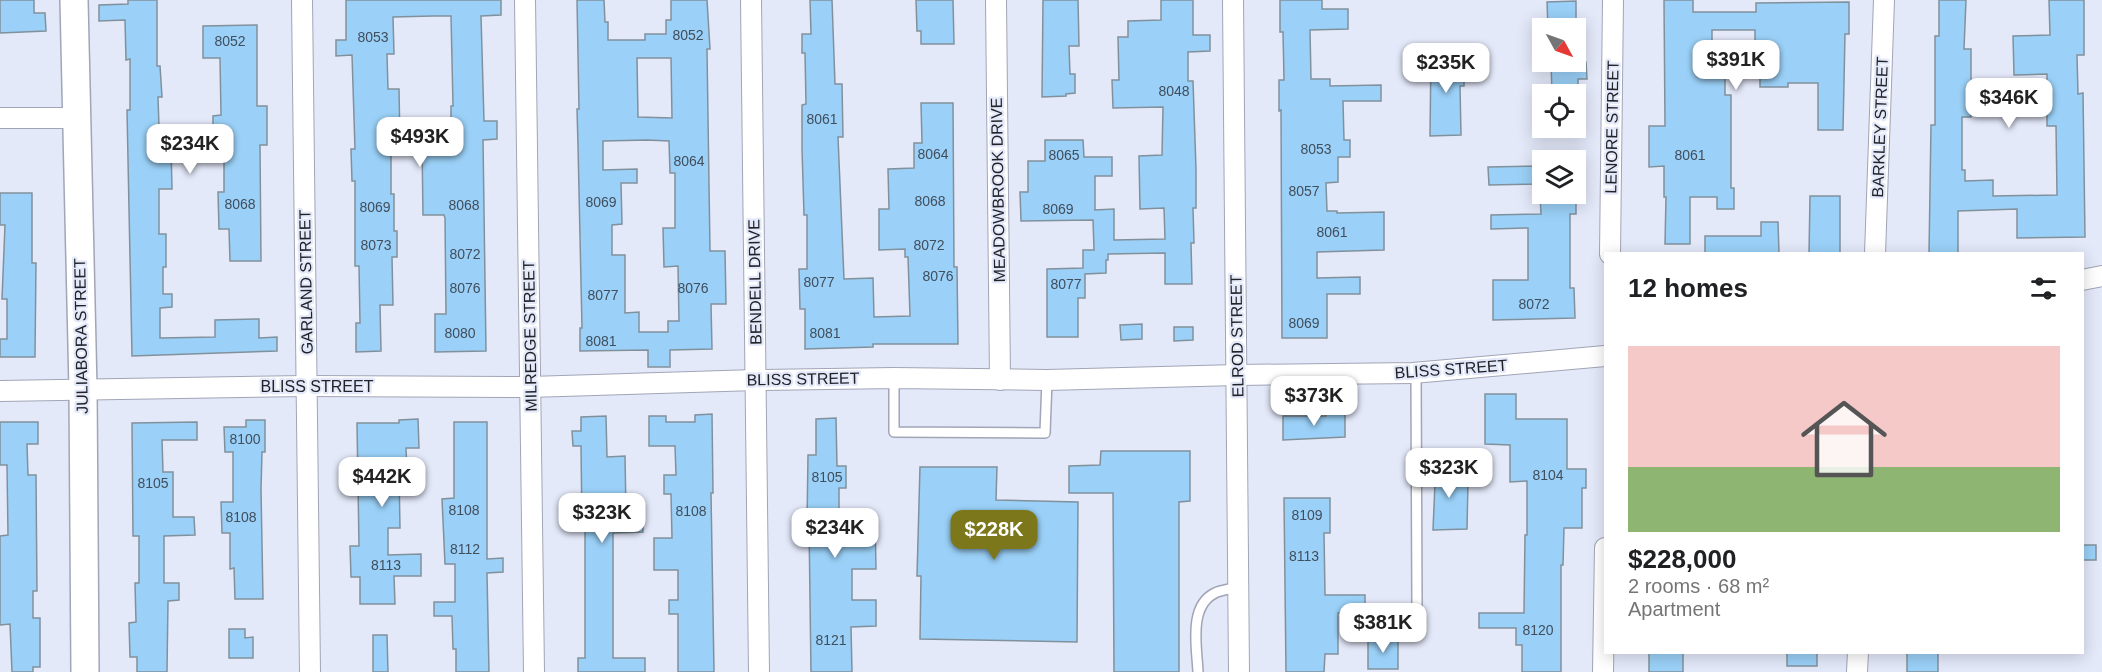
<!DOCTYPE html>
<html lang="en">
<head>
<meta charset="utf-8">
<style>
	:root { --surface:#fff; --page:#f2f2f2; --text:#202124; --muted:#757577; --accent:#7d771b }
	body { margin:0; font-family:Helvetica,sans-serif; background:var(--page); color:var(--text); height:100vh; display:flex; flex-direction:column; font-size:22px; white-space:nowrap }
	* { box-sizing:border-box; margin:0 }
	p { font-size:20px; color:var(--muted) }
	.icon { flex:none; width:33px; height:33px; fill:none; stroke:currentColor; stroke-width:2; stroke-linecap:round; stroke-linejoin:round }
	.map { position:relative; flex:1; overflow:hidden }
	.side { position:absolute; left:1604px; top:252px; width:480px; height:402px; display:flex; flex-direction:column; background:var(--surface); border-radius:0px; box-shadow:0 3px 15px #0003 }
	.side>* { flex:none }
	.needle { width:39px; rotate:130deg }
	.tools { position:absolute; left:1532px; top:18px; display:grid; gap:12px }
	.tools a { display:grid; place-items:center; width:54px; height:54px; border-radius:0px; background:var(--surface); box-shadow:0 3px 15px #0003; font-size:30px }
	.price { position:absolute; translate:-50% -51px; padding:0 14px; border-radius:12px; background:#fff; color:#222; font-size:20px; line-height:39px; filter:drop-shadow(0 2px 3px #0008) }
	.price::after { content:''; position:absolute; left:50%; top:36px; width:18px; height:14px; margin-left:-9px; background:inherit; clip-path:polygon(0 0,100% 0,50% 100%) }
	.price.active { background:var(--accent); color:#fff }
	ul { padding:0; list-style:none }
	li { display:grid; align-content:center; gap:12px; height:318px; padding:0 24px }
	li span { display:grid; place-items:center; height:186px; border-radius:0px; color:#555 }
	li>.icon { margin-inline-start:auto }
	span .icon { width:108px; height:108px; fill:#fffc; stroke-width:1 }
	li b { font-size:26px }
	h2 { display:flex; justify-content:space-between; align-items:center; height:72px; padding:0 24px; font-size:26px }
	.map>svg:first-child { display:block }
</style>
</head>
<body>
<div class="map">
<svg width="2102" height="672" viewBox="0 0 2102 672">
	<rect width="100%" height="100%" fill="#e4e9fa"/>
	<g fill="#9bd1f8" stroke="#81919c" stroke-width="1.5" fill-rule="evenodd">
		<path d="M0,0H34V13H45L46,31L0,33Z"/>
		<path d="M128,0H157V66H160L162,97H158L159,127H174V131L213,130V116L221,115L220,58H203V26L257,25V106H267V145H260L261,261H230L229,229H219L218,192H224V146L171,147L172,189H159V234H166V267H163V294H172V307L160,308V338L215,337V320L259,319V338L277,337V351L132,356L127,110H130V59L126,60L125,20L99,21V5L128,4Z"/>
		<path d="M346,0H501V15L481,16L484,121H497V139L483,140L486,351L435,352V314H446L445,218L444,215H423L422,145L451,144V106H453L451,16H433L393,17L394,54H387L388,89H399L400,142H391V194H394V231H397V257H392L393,305H380L381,351L356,352V323H360L359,266H355V181H352L351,149H355L352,55L336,56V40H346Z"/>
		<path d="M577,0H604L605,22H608V40H645V34H666V20H671V0H707L710,49H707L710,251H725L726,304H711L712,349L670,350V367H648V350L580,351V328H582L578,145L577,109H579ZM637,58H671L672,118L638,117ZM647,140L669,141L670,173H675V228H663L664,267L678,266L679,321H668V332H639V312L625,313V255H612V225L622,224L621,183H637V169L603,170V141Z"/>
		<path d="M810,0H832L835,84H842L843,137H838L844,279L873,278L874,317L910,316L908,257H905V249L879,250V209H889L888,169L914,168V143H922L921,103H953L954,267H957L958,344H873V347L805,349V309H800L799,269H807V215H804L802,149V105L806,104L805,53H802V34H811Z"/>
		<path d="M916,0H953L954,44H921V31H917Z"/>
		<path d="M1043,0H1078L1079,46H1069L1070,74H1075V93L1066,94V96L1042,97Z"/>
		<path d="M1161,0H1193V35H1210V51L1188,52V81H1193L1196,169V208H1193L1194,243H1191L1192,284H1165V253L1108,254V260H1106V273L1085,274V298H1078V337H1047V269L1083,268V250H1094L1093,220L1021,221L1020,192H1028V161H1045V140H1083L1084,157H1112V176H1095V210L1114,209V240L1165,239L1164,208L1140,209L1139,156L1162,155L1163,107L1113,108L1112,80H1119L1118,37H1128V21L1161,20Z"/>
		<path d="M1280,0H1322V9H1348V29L1310,30L1311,79H1330V86L1381,85V101H1343L1344,140H1350V157H1338V182L1326,183L1327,211H1337V213L1384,212V250L1317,252V278L1360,277V294H1327V338H1282L1281,110L1279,111V80H1284L1283,32H1280Z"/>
		<path d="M1664,0H1693V12H1756V3L1849,2V34H1845L1843,130H1818V83H1788V87H1760V46H1755V30H1712V61H1725V95H1731V188H1734V209H1717V197H1690V244H1665L1666,197H1664V166L1649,167V126H1665Z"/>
		<path d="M1939,0H1966L1964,49H1971V117H1962V170H1965V181L1993,180V196L2057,195L2056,126H2047V74L2014,75L2013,36L2050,35L2049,0H2084V55H2077L2078,94L2083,93L2085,237L2017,238V209L1958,211V254H1929L1931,125H1935V36H1939Z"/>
		<path d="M1576,1V28H1548L1547,2Z"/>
		<path d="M1431,54H1464V86H1460L1461,135L1430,136Z"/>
		<path d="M1551,62H1586L1587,79H1578V94H1552Z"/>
		<path d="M1542,166V184L1489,185L1488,167Z"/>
		<path d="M0,193H32V263H36L35,357H0V339H7V299H2L5,225H0Z"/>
		<path d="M1540,194H1576V214H1570V288H1574L1575,318L1493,320V280H1528V228L1491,229V215L1541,214Z"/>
		<path d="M1810,196H1840V254H1809Z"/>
		<path d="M1761,222H1778L1779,254H1705V236H1761Z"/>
		<path d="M1142,324V339L1121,340L1120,325Z"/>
		<path d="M1174,327H1193V340L1174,341Z"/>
		<path d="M1485,394H1516V419H1567V469H1586V488H1582V528H1564L1563,565H1561V672H1522V645H1516V628H1479V613H1524L1525,535H1527V481L1510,482V445L1485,444Z"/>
		<path d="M1326,413H1345V437L1283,440V416H1326Z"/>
		<path d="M712,414L713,493H711L714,672H678V614H669V600H678V570H654V538H672L671,494H664V475H676L675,446H649V416H666V422H695V415Z"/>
		<path d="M606,416L607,457L625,456L626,513H643V532L613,533V658H645V672H578V658H585V527H582L581,446H573L572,431H581V417Z"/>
		<path d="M836,418L837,466H846V488H839V516L875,518L876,569H852V600H876V626L851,627L852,672H811L809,524H807L808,455H816V419Z"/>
		<path d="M418,419L419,448H406L407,473H399L400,528H388V555L421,554V576H394L395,604H360V577H351L350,546H359L357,423H399V420Z"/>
		<path d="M246,420H265V452H262L261,489L263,599H235L234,568L230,569V533H222L221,502H233V452H225L224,427H246Z"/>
		<path d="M0,422H38V444H27L28,475H36L37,591H33V618H40V667H33V672H12L10,624L0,625V536L8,535L7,465H0Z"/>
		<path d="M197,422V440H162L163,472H173V517H194L195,535L164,536V583H179V600L168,601L167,672H137V657H130L129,623L136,622L135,583H139V536H133L132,423Z"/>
		<path d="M454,422H487V559L503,558V572L487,573L489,672H456V649H453L452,616H434V602H455V564H445L442,499L454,498Z"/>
		<path d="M1101,451H1190V501L1179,502V672H1114L1113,493H1069V466L1100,465Z"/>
		<path d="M1436,460H1453L1452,481L1468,482L1467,529L1433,530Z"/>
		<path d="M920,467H997L996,500L1078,502L1077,642L920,639L921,576H917Z"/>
		<path d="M1284,498H1330V533H1324L1325,595H1365V612L1338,613V654H1325L1324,672H1286Z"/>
		<rect x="2082" y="545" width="14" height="15"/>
		<path d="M229,629H245V638L253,637V658H229Z"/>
		<path d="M373,635H387L388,672H373Z"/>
		<rect x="1368" y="638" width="30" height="31"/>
		<rect x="1787" y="652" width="30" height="14"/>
		<rect x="1907" y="652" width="31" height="20"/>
		<rect x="1649" y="653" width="34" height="19"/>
	</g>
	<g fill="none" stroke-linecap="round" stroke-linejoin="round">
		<defs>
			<g id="lane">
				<path d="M1416,373L1417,609"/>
				<path d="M894,378V432L1045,433L1047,380"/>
				<path d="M1198,672C1197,648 1188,606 1215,593C1221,590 1231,589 1238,587"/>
			</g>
			<g id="street">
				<path d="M302,0L310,672"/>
				<path d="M525,0L534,672"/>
				<path d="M751,0L759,672"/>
				<path d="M996,0L1000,380"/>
				<path d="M1233,0L1239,672"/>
				<path d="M0,118H75"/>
				<path d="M1610,254L1613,0"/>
				<path d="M1875,254L1884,0"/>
				<path d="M2082,280L2102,276"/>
				<path d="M0,391L307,386L530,387L756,380L894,378L1047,380L1237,375L1413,373L1605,356"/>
				<path d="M1603,672L1605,548"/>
				<path d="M1857,672L1858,652"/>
			</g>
			<path id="secondary" d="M74,0L83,389L85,672"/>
		</defs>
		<use href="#lane" stroke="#a1a5b6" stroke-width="12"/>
		<use href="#street" stroke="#a1a5b6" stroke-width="22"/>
		<use href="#secondary" stroke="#a1a5b6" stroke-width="30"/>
		<use href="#lane" stroke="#fff" stroke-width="9"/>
		<use href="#street" stroke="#fff" stroke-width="20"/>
		<use href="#secondary" stroke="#fff" stroke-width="27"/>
	</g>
	<g text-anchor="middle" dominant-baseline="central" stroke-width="4.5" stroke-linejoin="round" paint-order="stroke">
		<g font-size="14" fill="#404e5d">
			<text x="688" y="35">8052</text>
			<text x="373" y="37">8053</text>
			<text x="230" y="41">8052</text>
			<text x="1174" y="91">8048</text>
			<text x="822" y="119">8061</text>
			<text x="1316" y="149">8053</text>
			<text x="933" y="154">8064</text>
			<text x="1064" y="155">8065</text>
			<text x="1690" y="155">8061</text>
			<text x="689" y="161">8064</text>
			<text x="1304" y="191">8057</text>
			<text x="930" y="201">8068</text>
			<text x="601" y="202">8069</text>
			<text x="240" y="204">8068</text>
			<text x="464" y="205">8068</text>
			<text x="375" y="207">8069</text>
			<text x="1058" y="209">8069</text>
			<text x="1332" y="232">8061</text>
			<text x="376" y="245">8073</text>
			<text x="929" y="245">8072</text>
			<text x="465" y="254">8072</text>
			<text x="938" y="276">8076</text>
			<text x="819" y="282">8077</text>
			<text x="1066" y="284">8077</text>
			<text x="465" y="288">8076</text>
			<text x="693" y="288">8076</text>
			<text x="603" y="295">8077</text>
			<text x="1534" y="304">8072</text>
			<text x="1304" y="323">8069</text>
			<text x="460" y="333">8080</text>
			<text x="825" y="333">8081</text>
			<text x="601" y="341">8081</text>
			<text x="245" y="439">8100</text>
			<text x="1548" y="475">8104</text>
			<text x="827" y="477">8105</text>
			<text x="153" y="483">8105</text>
			<text x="464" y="510">8108</text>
			<text x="691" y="511">8108</text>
			<text x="1307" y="515">8109</text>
			<text x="241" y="517">8108</text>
			<text x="465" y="549">8112</text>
			<text x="1304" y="556">8113</text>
			<text x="386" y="565">8113</text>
			<text x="1538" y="630">8120</text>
			<text x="831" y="640">8121</text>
		</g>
		<g font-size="16" fill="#212329" stroke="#e4e9fa">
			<text transform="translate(1612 127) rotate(-89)">LENORE STREET</text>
			<text transform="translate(1880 127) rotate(-88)">BARKLEY STREET</text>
			<text transform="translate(998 190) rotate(-91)">MEADOWBROOK DRIVE</text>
			<text transform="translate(306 282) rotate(-91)">GARLAND STREET</text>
			<text transform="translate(755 282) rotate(-91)">BENDELL DRIVE</text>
			<text transform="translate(81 336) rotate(-91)">JULIABORA STREET</text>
			<text transform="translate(530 336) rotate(-91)">MILREDGE STREET</text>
			<text transform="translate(1237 336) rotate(-91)">ELROD STREET</text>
			<text transform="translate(1451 369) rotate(-4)">BLISS STREET</text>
			<text transform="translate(803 379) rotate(-1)">BLISS STREET</text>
			<text x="317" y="386">BLISS STREET</text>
		</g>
	</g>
</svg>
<div class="tools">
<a><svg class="needle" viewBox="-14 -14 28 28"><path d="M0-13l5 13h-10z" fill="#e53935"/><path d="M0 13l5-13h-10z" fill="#757577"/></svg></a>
<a><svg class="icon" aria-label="locate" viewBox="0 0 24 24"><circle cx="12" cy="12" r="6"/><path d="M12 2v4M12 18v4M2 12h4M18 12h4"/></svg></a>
<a><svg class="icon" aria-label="layers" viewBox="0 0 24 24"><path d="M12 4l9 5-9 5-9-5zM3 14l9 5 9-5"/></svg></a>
</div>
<b class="price" style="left:1736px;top:91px">$391K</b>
<b class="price" style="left:1446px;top:94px">$235K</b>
<b class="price" style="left:2009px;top:129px">$346K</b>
<b class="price" style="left:420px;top:168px">$493K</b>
<b class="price" style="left:190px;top:175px">$234K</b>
<b class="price" style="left:1314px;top:427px">$373K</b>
<b class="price" style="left:1449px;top:499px">$323K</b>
<b class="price" style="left:382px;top:508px">$442K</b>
<b class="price" style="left:602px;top:544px">$323K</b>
<b class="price" style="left:835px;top:559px">$234K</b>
<b class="price active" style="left:994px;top:561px">$228K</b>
<b class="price" style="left:1383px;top:654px">$381K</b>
<section class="side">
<h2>12 homes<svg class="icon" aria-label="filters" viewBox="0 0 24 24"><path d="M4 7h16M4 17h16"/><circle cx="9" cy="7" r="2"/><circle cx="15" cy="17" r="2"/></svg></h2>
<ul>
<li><span style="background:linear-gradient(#f6c9c9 65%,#8fb573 0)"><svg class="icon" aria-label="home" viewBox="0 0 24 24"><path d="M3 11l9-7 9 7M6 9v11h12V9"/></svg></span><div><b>$228,000</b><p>2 rooms · 68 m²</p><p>Apartment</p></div></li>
</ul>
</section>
</div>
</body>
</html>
